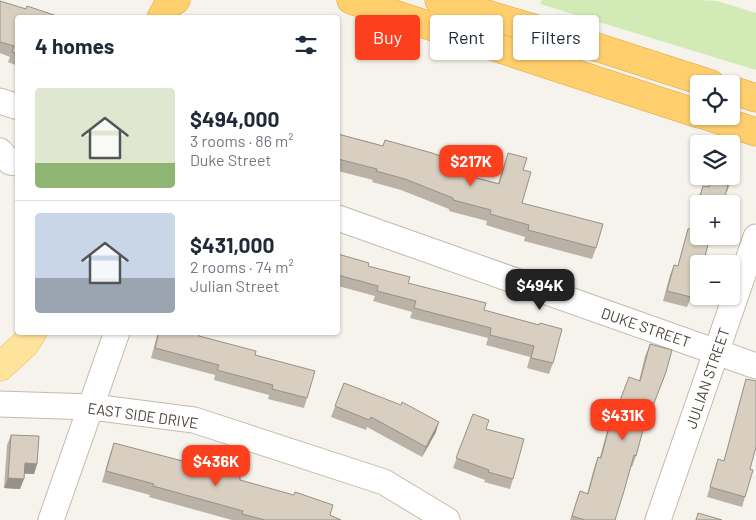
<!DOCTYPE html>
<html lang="en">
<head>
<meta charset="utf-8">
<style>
	:root { --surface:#fff; --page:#f6f6f7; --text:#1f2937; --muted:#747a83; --line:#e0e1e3; --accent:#fc3f1d }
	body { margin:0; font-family:Barlow,sans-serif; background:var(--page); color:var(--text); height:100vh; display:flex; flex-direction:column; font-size:19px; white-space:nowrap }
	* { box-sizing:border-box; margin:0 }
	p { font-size:16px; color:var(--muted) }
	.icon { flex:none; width:28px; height:28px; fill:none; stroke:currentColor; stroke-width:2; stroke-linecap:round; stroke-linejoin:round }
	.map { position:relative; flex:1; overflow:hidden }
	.panel { position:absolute; left:15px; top:15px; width:325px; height:320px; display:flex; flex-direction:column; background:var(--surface); border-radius:5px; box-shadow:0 1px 4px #0004 }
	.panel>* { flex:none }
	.banner { position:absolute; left:355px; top:15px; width:325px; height:45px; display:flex; gap:10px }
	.buttons { position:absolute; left:690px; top:75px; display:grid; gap:10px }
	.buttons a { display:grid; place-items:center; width:50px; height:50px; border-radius:5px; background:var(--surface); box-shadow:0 1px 4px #0004; font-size:25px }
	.price { position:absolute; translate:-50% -42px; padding:0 11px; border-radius:10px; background:var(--accent); color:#fff; font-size:16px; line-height:32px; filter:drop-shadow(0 1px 2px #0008) }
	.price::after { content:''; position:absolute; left:50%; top:30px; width:15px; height:11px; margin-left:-8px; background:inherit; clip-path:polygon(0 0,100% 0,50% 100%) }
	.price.active { background:#222; color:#fff }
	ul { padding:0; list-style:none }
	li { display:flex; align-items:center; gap:15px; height:125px; padding:0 20px }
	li+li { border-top:1px solid var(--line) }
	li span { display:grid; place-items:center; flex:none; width:140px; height:100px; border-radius:5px; color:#555 }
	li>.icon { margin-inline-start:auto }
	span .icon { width:60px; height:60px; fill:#fffc; stroke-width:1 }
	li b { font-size:21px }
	h2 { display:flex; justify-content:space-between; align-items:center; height:60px; padding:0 20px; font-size:21px }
	.pill { padding:0 18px; border-radius:5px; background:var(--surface); box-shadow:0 1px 4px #0004; font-size:18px; line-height:45px }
	.pill.active { background:var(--accent); color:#fff }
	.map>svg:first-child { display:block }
</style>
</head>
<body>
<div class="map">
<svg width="756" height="520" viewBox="0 0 756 520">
	<rect width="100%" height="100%" fill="#f6f3ec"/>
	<path fill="#d2eab5" d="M542,0H700L717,1L756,13V70L540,4Z"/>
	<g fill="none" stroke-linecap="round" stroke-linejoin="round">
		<defs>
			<g id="minor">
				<path d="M0,101L18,107"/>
				<path d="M0,151L10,162L18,163"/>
				<path d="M338,218L756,366"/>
				<path d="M0,404L92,407L194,420L384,482L447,520"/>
				<path d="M51,520L117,332"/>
				<path d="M658,520L756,237"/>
			</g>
			<path id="major" d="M0,367L25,344L33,332"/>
			<g id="highway">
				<path d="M351,0L699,114"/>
				<path d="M439,0L587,44L711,84"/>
				<path d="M161,18L168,5L176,0"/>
				<path d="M731,90L756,98"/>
				<path d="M707,116L756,132"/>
			</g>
		</defs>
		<use href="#minor" stroke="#c2bbae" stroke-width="27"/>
		<use href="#major" stroke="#e6c16a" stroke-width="29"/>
		<use href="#highway" stroke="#e0a43c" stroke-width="29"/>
		<use href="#minor" stroke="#fff" stroke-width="25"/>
		<use href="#major" stroke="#ffe39c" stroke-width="28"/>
		<use href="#highway" stroke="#ffcf6e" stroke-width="28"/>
	</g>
	<g fill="#bab2a6">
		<path d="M0,1L26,9L57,16L18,18V66L8,62L10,57L0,53Z"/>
		<path d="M338,134L383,146L385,140L448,170L498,183L508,153L523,170L522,203L596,248L592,259L524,241L525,237L486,225L487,221L449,211V209L401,190L372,182L373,180L338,171Z"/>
		<path d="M711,176H731V181L727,192L726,191L699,204L710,236L703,264H699V271H698L691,297L687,307L663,301L670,275L674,265L678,266L685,239L688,229H690L699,196L703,186L708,187Z"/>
		<path d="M338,254L368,266L408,283L484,310L539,325L553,363L549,374L527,368L530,357L486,345L488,338L410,318L412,312L373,301L375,296L338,286Z"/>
		<path d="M158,332H200L199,336L255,355L307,398L304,408L268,399L269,395L214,380L215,375L151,358Z"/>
		<path d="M650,344L666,372L645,428L644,427L636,456L632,467H631L615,520H570L580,491L587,494L594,468L598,457H600L608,427L612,416H614L639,381L645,356Z"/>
		<path d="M746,379L750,469L745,497L742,507L707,497L718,459L724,461L743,389Z"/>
		<path d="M344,383L436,432L422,457L367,427L366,430L331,417Z"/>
		<path d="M473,414L486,429L513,479L510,489L484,482L485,480L453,468Z"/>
		<path d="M11,435L37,464L34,474H24L20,489L4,488L7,445Z"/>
		<path d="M114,443L240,480L330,515L341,520H232L149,497L150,495L102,482L110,454Z"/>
	</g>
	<g fill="#979187">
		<path d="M439,422L436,432L422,457L426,447Z"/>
		<path d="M25,463L37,464L34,474L21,473Z"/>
		<path d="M8,478L24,479L20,489L4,488Z"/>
	</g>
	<g fill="#d8cfc1" stroke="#979187">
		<path d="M0,1L26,9L27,6L57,16L56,18H18V54L12,52L14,46L0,42Z"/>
		<path d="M338,134L383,146L385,140L432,153L451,160L447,170L499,184L508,153L527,158L523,170L531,172L522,203L603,224L596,248L528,230L529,225L490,214L491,210L453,200V198L405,179L376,171L377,169L338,159L339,155L338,154Z"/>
		<path d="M731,155L738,157L731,181H729L723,204H699V236H710L704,261L701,260L700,264H699V267L691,297L667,291L674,265L678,266L688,229H691L703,186L709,187L712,176H731Z"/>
		<path d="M338,254L369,263L368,266L410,277L408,283L486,303L484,310L539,325L540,323L562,329L553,363L531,358L534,346L490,335L491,328L414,308L416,301L377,291L378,286L338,275Z"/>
		<path d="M159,332H200L199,336L256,351L255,355L315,371L307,398L272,389L273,385L217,370L219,365L155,348Z"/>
		<path d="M650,344L672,350L666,372L649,416L647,415L636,456L634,455L624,491L615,520H585L572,516L580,491L588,494L598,457L601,458L612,416H614L629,377L640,381Z"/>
		<path d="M746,379L756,381V447L750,469L753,470L745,497L710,487L718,459L724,461Z"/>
		<path d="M344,383L401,405L402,402L439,422L426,447L371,417L369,420L335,406Z"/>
		<path d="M473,414L489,420L486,429L524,439L513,479L488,472L489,470L456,458Z"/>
		<path d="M11,435L39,436L37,464L25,463L24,479L8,478Z"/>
		<path d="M114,443L194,464L240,477V480L294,495L295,492L333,505L330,515L341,520H265L242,514L243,511L153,486L154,484L106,471Z"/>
		<path d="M698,513L722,520H696Z"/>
	</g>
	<g text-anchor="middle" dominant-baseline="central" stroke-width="4" stroke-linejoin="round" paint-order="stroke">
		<g font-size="15" fill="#4b4439" stroke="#fff">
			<text transform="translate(646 327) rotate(19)">DUKE STREET</text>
			<text transform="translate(707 378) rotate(-71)">JULIAN STREET</text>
			<text transform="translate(143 415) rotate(8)">EAST SIDE DRIVE</text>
		</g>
	</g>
</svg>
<div class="buttons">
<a><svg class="icon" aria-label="locate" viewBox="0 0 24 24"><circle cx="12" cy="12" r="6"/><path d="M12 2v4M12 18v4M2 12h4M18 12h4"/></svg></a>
<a><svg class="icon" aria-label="layers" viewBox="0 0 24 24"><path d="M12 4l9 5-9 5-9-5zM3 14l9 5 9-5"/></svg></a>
<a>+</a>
<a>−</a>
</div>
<b class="price" style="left:471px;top:187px">$217K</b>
<b class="price active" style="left:540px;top:311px">$494K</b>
<b class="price" style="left:623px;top:441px">$431K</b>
<b class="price" style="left:216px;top:487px">$436K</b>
<div class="banner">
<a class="pill active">Buy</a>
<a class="pill">Rent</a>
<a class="pill">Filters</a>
</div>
<section class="panel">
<h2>4 homes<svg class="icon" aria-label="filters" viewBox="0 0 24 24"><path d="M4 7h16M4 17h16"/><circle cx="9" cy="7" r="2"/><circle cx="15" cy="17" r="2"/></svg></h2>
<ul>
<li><span style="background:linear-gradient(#dfe7d0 75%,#8fb573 0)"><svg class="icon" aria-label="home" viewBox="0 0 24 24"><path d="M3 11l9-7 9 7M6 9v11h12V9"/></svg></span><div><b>$494,000</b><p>3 rooms · 86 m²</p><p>Duke Street</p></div></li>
<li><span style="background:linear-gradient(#c9d6e8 65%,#9aa5b1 0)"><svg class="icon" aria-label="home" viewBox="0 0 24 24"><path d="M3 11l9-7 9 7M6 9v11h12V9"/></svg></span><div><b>$431,000</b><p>2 rooms · 74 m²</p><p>Julian Street</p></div></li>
</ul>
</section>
</div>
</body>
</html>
